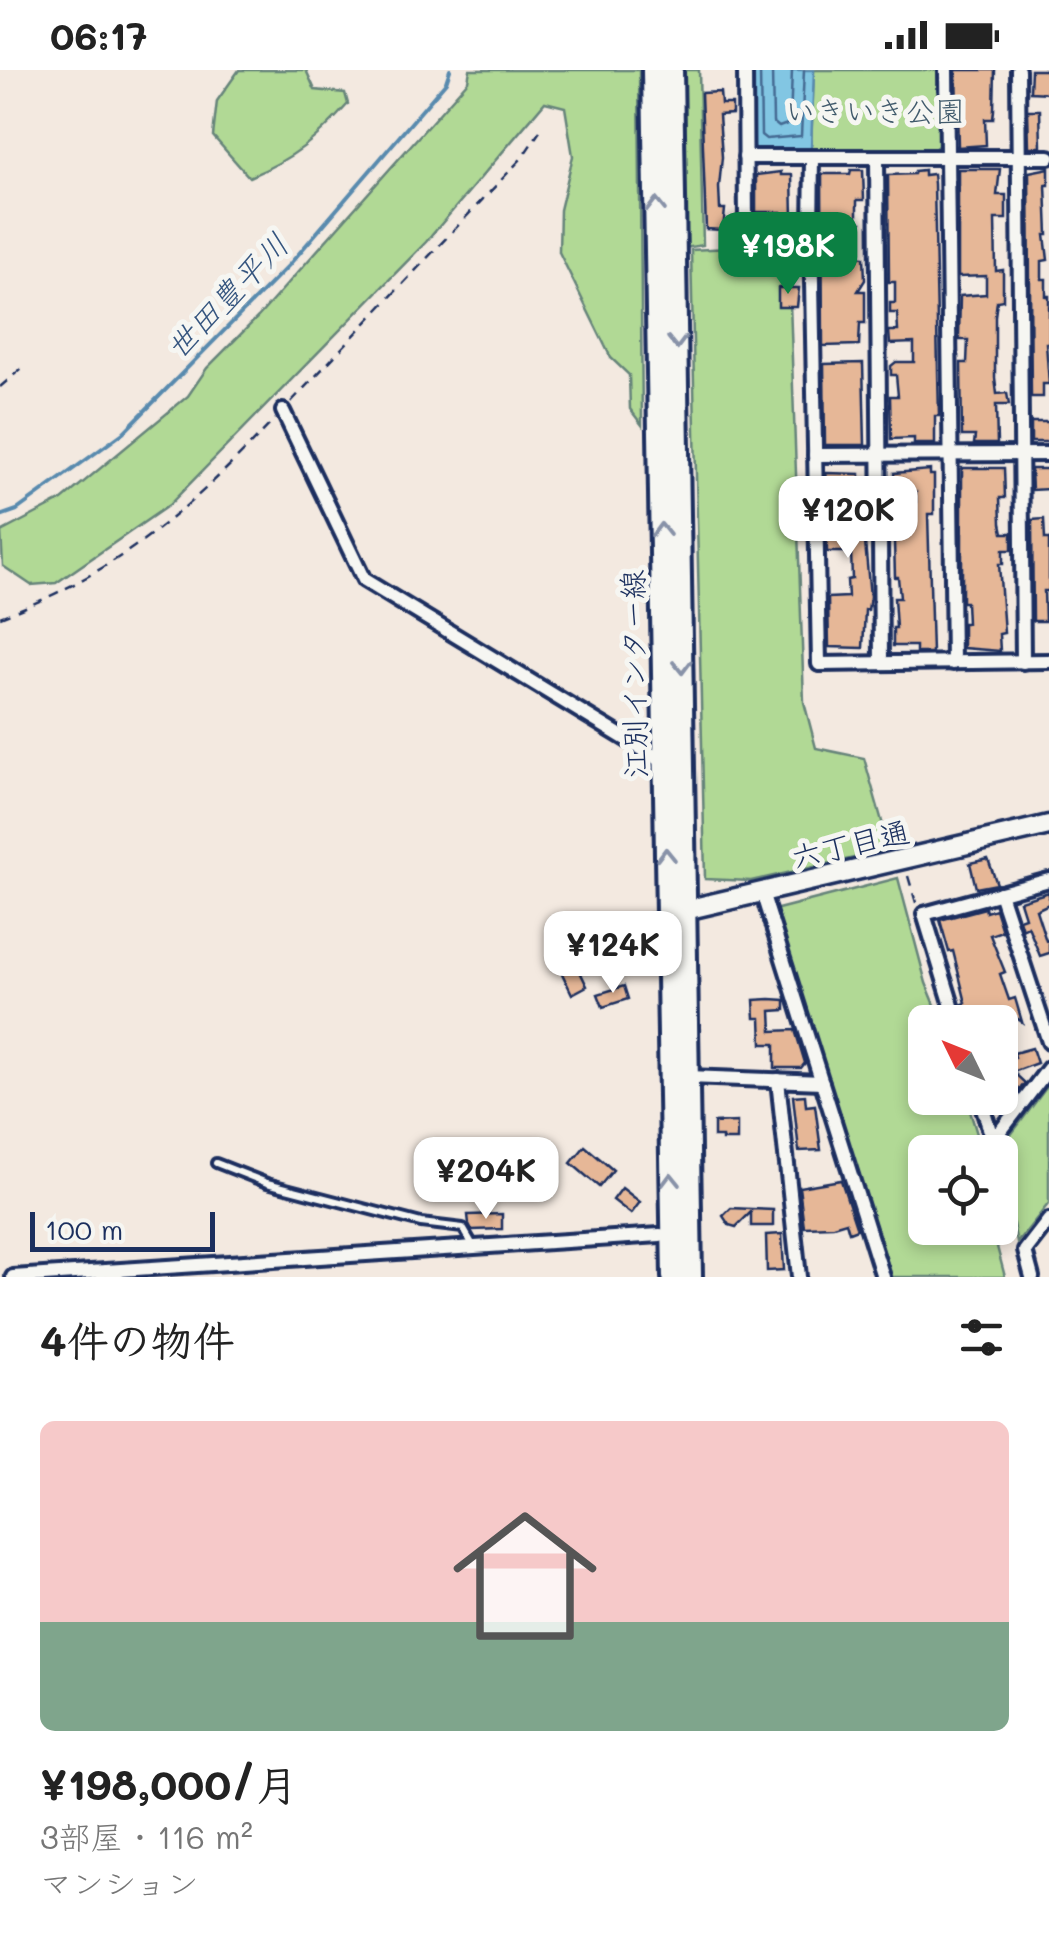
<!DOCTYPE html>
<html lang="ja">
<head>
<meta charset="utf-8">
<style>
	:root { --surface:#fff; --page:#f6f6f6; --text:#222; --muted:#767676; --line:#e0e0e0; --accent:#0b8043 }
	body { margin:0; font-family:Mali,"Klee One",sans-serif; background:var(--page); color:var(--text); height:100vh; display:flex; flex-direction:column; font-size:38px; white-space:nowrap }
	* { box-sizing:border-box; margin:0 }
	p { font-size:32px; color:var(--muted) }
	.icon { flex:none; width:55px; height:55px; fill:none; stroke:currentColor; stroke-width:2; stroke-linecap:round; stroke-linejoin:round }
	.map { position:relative; height:1207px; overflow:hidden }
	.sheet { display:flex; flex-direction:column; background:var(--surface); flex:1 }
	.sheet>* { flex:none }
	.needle { width:65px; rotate:313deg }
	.fabs { position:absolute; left:908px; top:935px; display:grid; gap:20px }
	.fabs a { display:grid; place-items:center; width:110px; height:110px; border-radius:15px; background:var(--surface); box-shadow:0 5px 15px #0003; font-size:50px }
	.scale { position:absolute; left:30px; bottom:25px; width:185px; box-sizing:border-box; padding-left:10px; border:5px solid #1b2f5e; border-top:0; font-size:28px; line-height:35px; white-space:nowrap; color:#1b2f5e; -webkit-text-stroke:8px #f6f6f2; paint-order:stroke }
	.price { position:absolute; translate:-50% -85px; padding:0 22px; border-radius:20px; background:#fff; color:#222; font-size:32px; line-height:65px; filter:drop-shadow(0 2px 5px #0008) }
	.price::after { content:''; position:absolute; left:50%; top:60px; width:30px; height:22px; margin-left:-15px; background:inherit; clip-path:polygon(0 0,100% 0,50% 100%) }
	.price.current { background:var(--accent); color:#fff }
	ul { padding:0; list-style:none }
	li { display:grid; align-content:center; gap:20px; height:530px; padding:0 40px }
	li+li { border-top:2px solid var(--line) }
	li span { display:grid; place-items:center; height:310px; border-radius:15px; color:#555 }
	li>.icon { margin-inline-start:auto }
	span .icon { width:180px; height:180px; fill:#fffc; stroke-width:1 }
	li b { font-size:42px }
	h2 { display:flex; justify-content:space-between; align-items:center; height:120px; padding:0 40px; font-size:42px }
	.status { display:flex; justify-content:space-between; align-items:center; height:70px; padding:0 50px; background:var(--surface); direction:ltr }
	.status svg { height:28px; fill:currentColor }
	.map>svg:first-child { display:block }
</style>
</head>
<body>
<div class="status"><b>06:17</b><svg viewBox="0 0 49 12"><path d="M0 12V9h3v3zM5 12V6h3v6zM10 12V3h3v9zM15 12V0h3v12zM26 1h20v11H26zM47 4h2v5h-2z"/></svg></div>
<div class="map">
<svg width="1049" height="1207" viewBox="0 0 1049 1207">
	<rect width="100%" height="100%" fill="#f3e9e0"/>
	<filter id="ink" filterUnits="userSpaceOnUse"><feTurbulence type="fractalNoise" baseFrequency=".01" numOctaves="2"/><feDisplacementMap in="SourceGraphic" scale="20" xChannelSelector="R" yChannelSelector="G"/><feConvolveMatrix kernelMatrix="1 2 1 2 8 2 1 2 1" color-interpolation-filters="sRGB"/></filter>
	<g filter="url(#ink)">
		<g fill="#b1d995" stroke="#66847a" stroke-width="2.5">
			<path d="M239,0H306L315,20L345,23L348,34C317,69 293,89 249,107L213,66L217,31Z"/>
			<path d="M470,0H639L642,355L630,339L629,305L611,288L559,182L560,140L573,86L565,37L545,32L426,172L169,435L56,513L31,515L3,496L1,462L62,430L188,326L207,298L258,247L468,11Z"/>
			<path d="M681,0H699L703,175L684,178Z"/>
			<path d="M814,0H939V75L933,80L811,78Z"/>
			<path d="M788,175L804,632L816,678L864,688L890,780L751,811L705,809L691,180Z"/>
			<path d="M898,808L926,913L942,952H925V1028H966L980,1074L971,1077L972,1082H925V1158H992L1005,1207H892L774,840Z"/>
			<path d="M1049,1014V1133L1017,1173L998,1082Z"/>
		</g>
		<path fill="#82c6e3" stroke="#598aae" stroke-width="2.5" d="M750,0H814L811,78L757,80L751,74Z"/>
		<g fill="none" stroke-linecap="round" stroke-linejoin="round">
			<g stroke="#446b93" stroke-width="2.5">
				<path d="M760,0L761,65L766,69L801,66L804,0"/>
				<path d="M772,0L773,52L779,57L790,53L792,0"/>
			</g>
			<path stroke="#598aae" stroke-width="4" d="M0,446L17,440L123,363L289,195L446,12L450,0"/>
		</g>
		<g fill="#e6b797" stroke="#1b2f5e" stroke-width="2.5">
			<path d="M956,0H995L994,40L993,49H985L986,75L958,77Z"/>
			<path d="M1031,0H1049V23L1030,22Z"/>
			<path d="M720,22L721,34H732V44L719,45L722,87L719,117L720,139H725L723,160L706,159L701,23Z"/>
			<path d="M1028,40H1040L1041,77H1029Z"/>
			<path d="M1049,98V115H1046L1048,165H1045L1048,190L1042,191V209H1046V226H1049V273H1046L1049,314H1043V327H1031L1029,102Z"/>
			<path d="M958,99H1000L997,125H1006V149H995L996,201L1003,200V230L997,231L995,246V308L997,324L1007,323L1009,335H996L997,374H974L975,366H962L961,293H967L968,270H960L959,267L960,226L986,224V206L958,207Z"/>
			<path d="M851,100H863L864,130H857V153H861L858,186L864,187L865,210L858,221H865V253H860L859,275L823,276L822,104H850Z"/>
			<path d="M924,100V105L933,104L934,114L939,346H935V374H914V368L891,369L890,326H898L896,305H891V296L896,292H914V273L890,274L889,261H898L897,243H890V233H895V212H889L888,105L914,104L915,101Z"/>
			<path d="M781,102V105H792L793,148H781V142H756V105Z"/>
			<path d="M794,173L795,191H789V200H775L774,174Z"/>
			<path d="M778,218H799L797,237H778Z"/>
			<path d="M863,293L865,375H825L824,294Z"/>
			<rect x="1031" y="352" width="18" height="20"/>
			<path d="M962,398H1004L1005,428H1000L1001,453L1003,463H1012V480H1003V494H999L1004,563L999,564L1000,581L963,578V553H967L966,532H962Z"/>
			<path d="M1031,399H1049V419L1032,420Z"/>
			<path d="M930,400V405H934V444H928L932,583H916V576H893V558H896L894,528H900L898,507H895L894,471H899L898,461L915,460L916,456V422H895L894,403Z"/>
			<path d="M826,403L860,404L859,451H863L870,527L868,540H865L863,578L829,577L828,528L848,527L847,510L852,509L851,482H827L826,438H831Z"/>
			<path d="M1044,449L1045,469H1049V521H1044L1045,551H1033L1032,450Z"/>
			<path d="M988,789L997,814L976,818L970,793Z"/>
			<path d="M1049,822V834L1036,840L1046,871L1049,870V883L1040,886L1028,856L1022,859L1019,849L1025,847L1020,831Z"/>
			<path d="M985,838L986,842L995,839L1002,861L990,865L1005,902L1000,904L1009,930L1015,928L1022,952L1012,945L990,952H969L963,934L966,933L953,881L949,882L940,850Z"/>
			<path d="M605,849L612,868L583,878L576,859Z"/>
			<path d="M571,883L587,916L572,924L556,891Z"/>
			<path d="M624,916L628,929L603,937L598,924Z"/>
			<path d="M770,929L785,930V940L771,941L772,961L795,960L805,993L801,998H775V974H762L761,948H755L754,930Z"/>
			<path d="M1032,978L1037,993L1013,1002L1025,1013L1018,1021L1000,1025V989L1015,987L1014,983Z"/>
			<path d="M805,1025L806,1036L815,1035L821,1080L799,1081L793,1026Z"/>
			<path d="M737,1052V1070H722V1067H714V1053Z"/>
			<path d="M585,1076L613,1100L599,1117L571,1093Z"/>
			<path d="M841,1110L857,1159L849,1162L846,1152L833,1156L804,1157L799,1117Z"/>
			<path d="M622,1118L640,1132L631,1144L613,1130Z"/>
			<path d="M731,1138L773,1140V1156H751V1142L736,1157L729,1155L723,1146Z"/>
			<path d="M502,1144V1159L472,1160L469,1154L468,1145Z"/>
			<path d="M782,1164L784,1200L767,1201L766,1165Z"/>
		</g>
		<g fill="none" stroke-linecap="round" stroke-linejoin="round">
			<defs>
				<path id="service" d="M216,1093L267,1113L421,1153L463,1158L474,1177"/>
				<g id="minor">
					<path d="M745,0L746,158H811"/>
					<path d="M946,0L953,593"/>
					<path d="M1018,0L1023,592"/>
					<path d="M745,87H1049"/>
					<path d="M812,88L811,158L819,594L1049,591"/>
					<path d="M877,88L881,593"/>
					<path d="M283,341L364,510L667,694"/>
					<path d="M815,385L1049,384"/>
					<path d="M762,822L883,1207"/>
					<path d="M1000,823L1049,972"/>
					<path d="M648,852L667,851"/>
					<path d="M957,952L924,844L1049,810"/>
					<path d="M688,1007L822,1012"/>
					<path d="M778,1010L799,1207"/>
					<path d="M980,1028L993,1071L1049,998"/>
					<path d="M13,1207L660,1165"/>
					<path d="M1032,1207L1025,1181L1049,1150"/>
				</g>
				<path id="tertiary" d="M676,846L685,840L1049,755"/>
				<g id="primary">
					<path d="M653,0L673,1207"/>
					<path d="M672,0L691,1207"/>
				</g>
			</defs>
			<use href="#service" stroke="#1b2f5e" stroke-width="14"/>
			<use href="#minor" stroke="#1b2f5e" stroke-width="20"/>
			<use href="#tertiary" stroke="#1b2f5e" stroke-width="25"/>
			<use href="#primary" stroke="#1b2f5e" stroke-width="28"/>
			<g stroke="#1b2f5e" stroke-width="2.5" stroke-dasharray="10 8" stroke-linecap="butt">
				<path d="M0,317L22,298"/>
				<path d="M291,332L521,89L540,61"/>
				<path d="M0,547C117,504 191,438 275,349"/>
				<path d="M908,806L917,836"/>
			</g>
			<use href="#service" stroke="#f6f6f2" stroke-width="6"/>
			<use href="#minor" stroke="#f6f6f2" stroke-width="12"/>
			<use href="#tertiary" stroke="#f6f6f2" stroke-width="18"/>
			<use href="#primary" stroke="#f6f6f2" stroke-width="20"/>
		</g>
		<defs><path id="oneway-chevron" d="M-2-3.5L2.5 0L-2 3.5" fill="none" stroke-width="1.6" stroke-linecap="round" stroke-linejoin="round" transform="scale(2.5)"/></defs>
		<g stroke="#8892a8">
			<use href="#oneway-chevron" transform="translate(656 135) rotate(-91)"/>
			<use href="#oneway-chevron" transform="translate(677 272) rotate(89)"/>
			<use href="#oneway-chevron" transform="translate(661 460) rotate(-91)"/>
			<use href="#oneway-chevron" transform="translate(682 597) rotate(89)"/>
			<use href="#oneway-chevron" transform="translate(666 785) rotate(-91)"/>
			<use href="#oneway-chevron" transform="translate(671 1110) rotate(-91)"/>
		</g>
	</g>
	<g text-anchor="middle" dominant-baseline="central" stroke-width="10" stroke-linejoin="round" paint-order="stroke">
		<g font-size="30" fill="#405a6c" stroke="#f6f6f2">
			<text x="875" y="40">いきいき公園</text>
		</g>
		<g font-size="30" fill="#1b2f5e" stroke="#f6f6f2">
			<text transform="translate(633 604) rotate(-91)">江別インター線</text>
			<text transform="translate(850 773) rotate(-13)">六丁目通</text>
		</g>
		<g font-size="32" font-style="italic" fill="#35557f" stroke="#f6f6f2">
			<text transform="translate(226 225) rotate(-46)">世田豊平川</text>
		</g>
	</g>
</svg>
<div class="fabs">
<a><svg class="needle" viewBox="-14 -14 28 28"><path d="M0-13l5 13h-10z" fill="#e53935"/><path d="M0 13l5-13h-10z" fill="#767676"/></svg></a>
<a><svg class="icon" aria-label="locate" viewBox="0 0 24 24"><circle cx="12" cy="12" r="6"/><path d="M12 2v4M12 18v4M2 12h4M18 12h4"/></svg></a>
</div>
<div class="scale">100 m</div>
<b class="price current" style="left:788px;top:227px">¥198K</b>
<b class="price" style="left:848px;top:491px">¥120K</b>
<b class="price" style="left:613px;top:926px">¥124K</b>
<b class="price" style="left:486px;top:1152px">¥204K</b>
</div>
<section class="sheet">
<h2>4件の物件<svg class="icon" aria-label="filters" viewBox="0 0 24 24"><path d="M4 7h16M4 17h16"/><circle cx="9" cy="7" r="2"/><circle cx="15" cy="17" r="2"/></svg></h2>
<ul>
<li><span style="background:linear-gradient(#f6c9c9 65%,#7fa58c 0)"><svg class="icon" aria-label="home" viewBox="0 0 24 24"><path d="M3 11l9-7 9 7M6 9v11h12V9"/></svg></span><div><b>¥198,000/月</b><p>3部屋 · 116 m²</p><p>マンション</p></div></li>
</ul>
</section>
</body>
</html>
